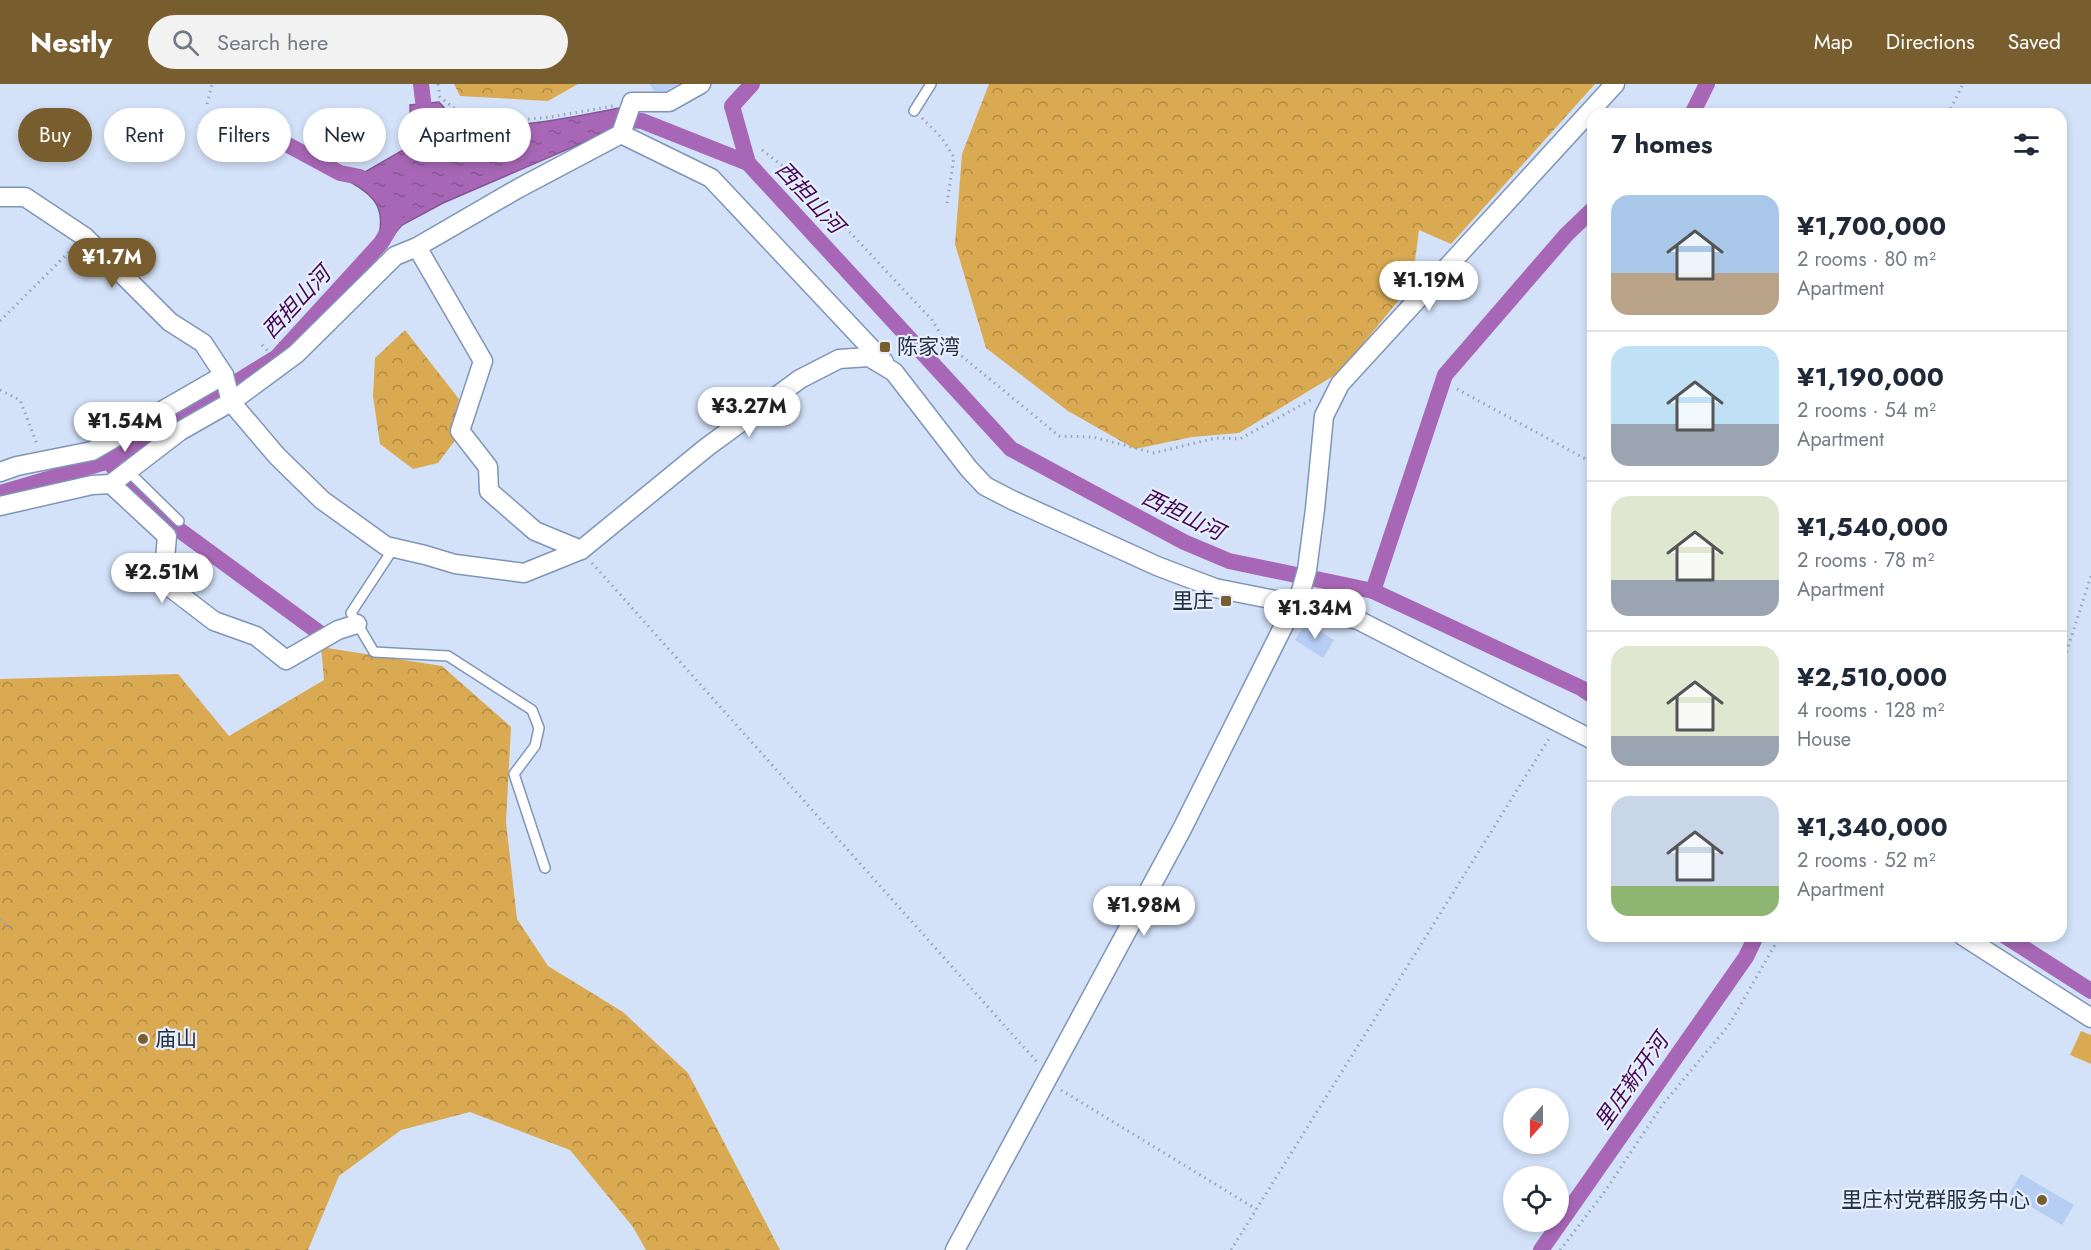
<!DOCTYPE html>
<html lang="en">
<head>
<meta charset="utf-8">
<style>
	:root { --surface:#fff; --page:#f2f2f3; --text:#1f2937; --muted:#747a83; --line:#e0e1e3; --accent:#785e2f }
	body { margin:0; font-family:Jost,"Noto Sans SC",sans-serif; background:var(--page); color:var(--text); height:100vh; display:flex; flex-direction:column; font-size:22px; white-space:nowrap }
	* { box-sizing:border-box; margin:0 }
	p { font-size:20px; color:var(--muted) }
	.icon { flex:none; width:33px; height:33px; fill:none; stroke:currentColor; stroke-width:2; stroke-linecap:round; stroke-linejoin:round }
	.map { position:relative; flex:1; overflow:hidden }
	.sheet { position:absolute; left:1587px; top:24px; width:480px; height:834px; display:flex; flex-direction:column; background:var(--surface); border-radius:18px; box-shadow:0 3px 9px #0003 }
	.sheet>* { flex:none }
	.hud { position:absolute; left:18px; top:24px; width:570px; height:54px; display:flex; gap:12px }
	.needle { width:39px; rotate:201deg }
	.buttons { position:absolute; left:1503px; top:1004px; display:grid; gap:12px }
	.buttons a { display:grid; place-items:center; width:66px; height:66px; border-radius:50%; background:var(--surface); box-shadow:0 3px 9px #0003; font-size:30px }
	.price { position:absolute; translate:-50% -51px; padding:0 14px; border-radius:21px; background:#fff; color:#222; font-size:20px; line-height:39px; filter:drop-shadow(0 2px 3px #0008) }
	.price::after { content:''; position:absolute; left:50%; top:36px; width:18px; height:14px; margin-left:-9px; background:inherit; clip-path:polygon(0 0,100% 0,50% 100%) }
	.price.selected { background:var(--accent); color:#fff }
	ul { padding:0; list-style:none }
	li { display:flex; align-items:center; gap:18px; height:150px; padding:0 24px }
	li+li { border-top:2px solid var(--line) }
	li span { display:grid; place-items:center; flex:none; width:168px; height:120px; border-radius:18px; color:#555 }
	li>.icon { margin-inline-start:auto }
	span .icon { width:72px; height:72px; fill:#fffc; stroke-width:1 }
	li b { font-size:26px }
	h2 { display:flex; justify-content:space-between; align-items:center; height:72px; padding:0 24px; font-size:26px }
	.pill { padding:0 21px; border-radius:27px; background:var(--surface); box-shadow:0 3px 9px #0003; font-size:21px; line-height:54px }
	.pill.selected { background:var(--accent); color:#fff }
	header { display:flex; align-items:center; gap:36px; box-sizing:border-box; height:84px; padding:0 30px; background:var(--accent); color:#fff }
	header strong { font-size:28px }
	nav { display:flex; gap:33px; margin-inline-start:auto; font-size:21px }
	.search { width:420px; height:54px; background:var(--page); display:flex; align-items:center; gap:15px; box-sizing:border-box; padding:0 21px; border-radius:33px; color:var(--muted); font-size:22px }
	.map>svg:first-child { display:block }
</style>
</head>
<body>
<header>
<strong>Nestly</strong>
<div class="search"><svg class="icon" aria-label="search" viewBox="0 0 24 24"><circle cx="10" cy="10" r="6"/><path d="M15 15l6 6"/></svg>Search here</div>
<nav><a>Map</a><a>Directions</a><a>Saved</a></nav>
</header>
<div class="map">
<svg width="2091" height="1166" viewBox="0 0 2091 1166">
	<defs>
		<pattern id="forest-crowns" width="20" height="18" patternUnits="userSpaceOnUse" patternTransform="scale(1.5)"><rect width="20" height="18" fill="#daaa52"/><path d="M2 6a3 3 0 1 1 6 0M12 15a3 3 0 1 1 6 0" fill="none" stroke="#b18b45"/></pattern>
		<pattern id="water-ripples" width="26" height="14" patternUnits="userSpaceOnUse" patternTransform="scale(1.5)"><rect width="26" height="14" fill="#a867b6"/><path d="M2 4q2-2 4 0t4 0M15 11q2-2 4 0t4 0" fill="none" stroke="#895595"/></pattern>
	</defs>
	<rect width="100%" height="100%" fill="#d3e2f9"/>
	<g fill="url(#forest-crowns)">
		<path d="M454,0H578L548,17L460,12Z"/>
		<path d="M989,0H1595L1451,160L1419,146L1412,200L1340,288L1239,349L1192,353L1135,365L1068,327L986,264L955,160L962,70Z"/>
		<path d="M405,246L459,315L452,342L456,355L438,379L413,385L380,360L373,312L375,274Z"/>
		<path d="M321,563L442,582L511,643L506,738L517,835L548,882L623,928L688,989L780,1166H646L633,1143L570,1066L470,1028L401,1046L339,1092L308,1166H0V595L178,590L229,652L324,596Z"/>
	</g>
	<path fill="#daaa52" d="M2081,947L2091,951V980L2070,971Z"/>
	<path fill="url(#water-ripples)" stroke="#815692" stroke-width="1.5" d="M439,18C443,22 447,28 452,31C494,54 579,31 625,23L617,44L443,119L402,141L389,156L379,151C387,115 365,107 338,91L341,86L365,88L405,65L411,53L410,21Z"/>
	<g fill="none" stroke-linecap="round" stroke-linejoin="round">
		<g stroke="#a867b6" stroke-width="16">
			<path d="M421,0L426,41"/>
			<path d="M1692,30L1707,0"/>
			<path d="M612,35L642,37L748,79L1011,365L1184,458L1229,477L1373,507L1581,604L1593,612"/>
			<path d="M275,54L340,89L360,93"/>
			<path d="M748,79L732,22L752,0"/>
			<path d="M113,383L148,423L321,550"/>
			<path d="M0,409L109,377L277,273L381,159L395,136"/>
			<path d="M1373,507L1445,291L1566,151L1593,125"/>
			<path d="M2005,852L2091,907"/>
			<path d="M1541,1166L1746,873L1756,852"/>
		</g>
	</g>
	<g fill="#b6cef3">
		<path d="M650,0H678L666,7H654Z"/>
		<path d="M1306,539L1334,556L1323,574L1295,556Z"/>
		<path d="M2021,1090L2074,1121L2062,1141L2009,1110Z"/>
	</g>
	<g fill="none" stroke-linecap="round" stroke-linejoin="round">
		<defs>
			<g id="service">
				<path d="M914,27L931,0"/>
				<path d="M128,387L179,437"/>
				<path d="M393,465L351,529L374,568L448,572L532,626L539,644L535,662L514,690L545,784"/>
			</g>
			<g id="minor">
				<path d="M621,50L632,18H669L701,0"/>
				<path d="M0,113H25L85,153L170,238L203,259L224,291L231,318L277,372L322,416L386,462L425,471L455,480L524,489L581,466L707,363L800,295L839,275L869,273L894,288L969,385L985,402L1012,416L1157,482L1215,504L1295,520L1358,536L1593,656"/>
				<path d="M417,163L483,277L460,347L488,383L489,407L535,447L581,466"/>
				<path d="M0,388L17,382L92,367L224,291"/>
				<path d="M111,400L180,347L231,318L296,270L395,172L417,163L519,104L621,50L711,94L884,278"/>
				<path d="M0,422L92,401L111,400L167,452L163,498L214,537L256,552L286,576L338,546L357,540"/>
				<path d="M1963,852L2091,934"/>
				<path d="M955,1166L1182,745L1301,507L1307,486L1315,425L1324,332L1340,300L1615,0"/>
			</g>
		</defs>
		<use href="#service" stroke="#7f95b8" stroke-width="12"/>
		<use href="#minor" stroke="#7f95b8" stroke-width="21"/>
		<g stroke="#98a5ba" stroke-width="3" stroke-dasharray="1.5 4.5" stroke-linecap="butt">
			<path d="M438,0L440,13L460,29L500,38L550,33L613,22"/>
			<path d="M207,20L212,0"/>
			<path d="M1948,30L1963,0"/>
			<path d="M922,34L941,53L954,73L947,119"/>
			<path d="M762,66L803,98L932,236L947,260L1059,352L1093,353L1154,369L1216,354L1240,355L1314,314"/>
			<path d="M0,237L73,164"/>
			<path d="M262,261L270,269"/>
			<path d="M1457,305L1593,379"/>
			<path d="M0,306L20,316L37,360"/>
			<path d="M592,479L1037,978"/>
			<path d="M2061,585L2091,492"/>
			<path d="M0,835L11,845"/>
			<path d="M1061,1006L1256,1125"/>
			<path d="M1231,1166L1550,653"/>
			<path d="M1560,1166L1603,1110L1663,1020L1729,941L1780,852"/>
		</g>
		<use href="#service" stroke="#fff" stroke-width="9"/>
		<use href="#minor" stroke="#fff" stroke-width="18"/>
	</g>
	<g fill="#785e2f" stroke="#e5effe" stroke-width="2">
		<rect x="879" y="257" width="12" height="12" rx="3"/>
		<rect x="1220" y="511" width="12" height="12" rx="3"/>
		<circle cx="143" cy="955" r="6"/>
		<circle cx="2042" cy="1116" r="6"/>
	</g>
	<g text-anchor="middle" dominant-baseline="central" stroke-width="4.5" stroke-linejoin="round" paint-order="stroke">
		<g font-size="21" fill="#262f3e" stroke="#e5effe" text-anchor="start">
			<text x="897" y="263">陈家湾</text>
			<text x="1214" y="517" text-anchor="end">里庄</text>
			<text x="155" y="955">庙山</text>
			<text x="2030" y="1116" text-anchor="end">里庄村党群服务中心</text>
		</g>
		<g font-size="22" font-style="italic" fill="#460552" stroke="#e5effe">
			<text transform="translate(810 113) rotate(47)">西担山河</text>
			<text transform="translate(296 218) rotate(-47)">西担山河</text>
			<text transform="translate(1183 430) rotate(26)">西担山河</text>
			<text transform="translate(1631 997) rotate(-55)">里庄新开河</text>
		</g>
	</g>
</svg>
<div class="buttons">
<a><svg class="needle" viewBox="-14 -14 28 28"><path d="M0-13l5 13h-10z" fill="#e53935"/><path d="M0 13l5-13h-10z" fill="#747a83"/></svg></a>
<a><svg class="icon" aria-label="locate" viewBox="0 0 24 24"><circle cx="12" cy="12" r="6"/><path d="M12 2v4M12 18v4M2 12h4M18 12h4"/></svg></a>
</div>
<b class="price selected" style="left:112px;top:205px">¥1.7M</b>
<b class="price" style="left:1429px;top:228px">¥1.19M</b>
<b class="price" style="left:749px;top:354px">¥3.27M</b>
<b class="price" style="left:125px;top:369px">¥1.54M</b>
<b class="price" style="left:162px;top:520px">¥2.51M</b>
<b class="price" style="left:1315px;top:556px">¥1.34M</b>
<b class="price" style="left:1144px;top:853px">¥1.98M</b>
<div class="hud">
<a class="pill selected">Buy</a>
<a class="pill">Rent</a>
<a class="pill">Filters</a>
<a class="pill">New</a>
<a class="pill">Apartment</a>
</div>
<section class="sheet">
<h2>7 homes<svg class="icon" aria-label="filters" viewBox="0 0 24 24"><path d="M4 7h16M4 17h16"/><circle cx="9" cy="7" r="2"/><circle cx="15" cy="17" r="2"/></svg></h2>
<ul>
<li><span style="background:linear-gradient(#a9c7e8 65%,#b9a48a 0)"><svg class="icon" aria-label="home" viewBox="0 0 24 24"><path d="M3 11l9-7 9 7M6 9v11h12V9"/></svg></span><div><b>¥1,700,000</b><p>2 rooms · 80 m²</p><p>Apartment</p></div></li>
<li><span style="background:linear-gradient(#bfe0f5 65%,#9aa5b1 0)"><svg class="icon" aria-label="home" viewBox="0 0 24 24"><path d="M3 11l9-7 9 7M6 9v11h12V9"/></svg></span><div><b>¥1,190,000</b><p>2 rooms · 54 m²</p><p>Apartment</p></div></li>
<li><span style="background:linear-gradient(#dfe7d0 70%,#9aa5b1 0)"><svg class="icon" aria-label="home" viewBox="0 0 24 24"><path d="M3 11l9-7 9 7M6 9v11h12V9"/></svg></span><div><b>¥1,540,000</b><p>2 rooms · 78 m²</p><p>Apartment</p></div></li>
<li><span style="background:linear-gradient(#dfe7d0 75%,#9aa5b1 0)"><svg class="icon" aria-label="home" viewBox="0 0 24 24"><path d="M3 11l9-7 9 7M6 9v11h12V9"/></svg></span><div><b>¥2,510,000</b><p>4 rooms · 128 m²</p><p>House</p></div></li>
<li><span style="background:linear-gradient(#c9d6e8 75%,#8fb573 0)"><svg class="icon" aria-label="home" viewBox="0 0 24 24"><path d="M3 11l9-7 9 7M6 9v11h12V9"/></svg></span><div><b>¥1,340,000</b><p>2 rooms · 52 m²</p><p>Apartment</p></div></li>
</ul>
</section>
</div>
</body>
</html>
